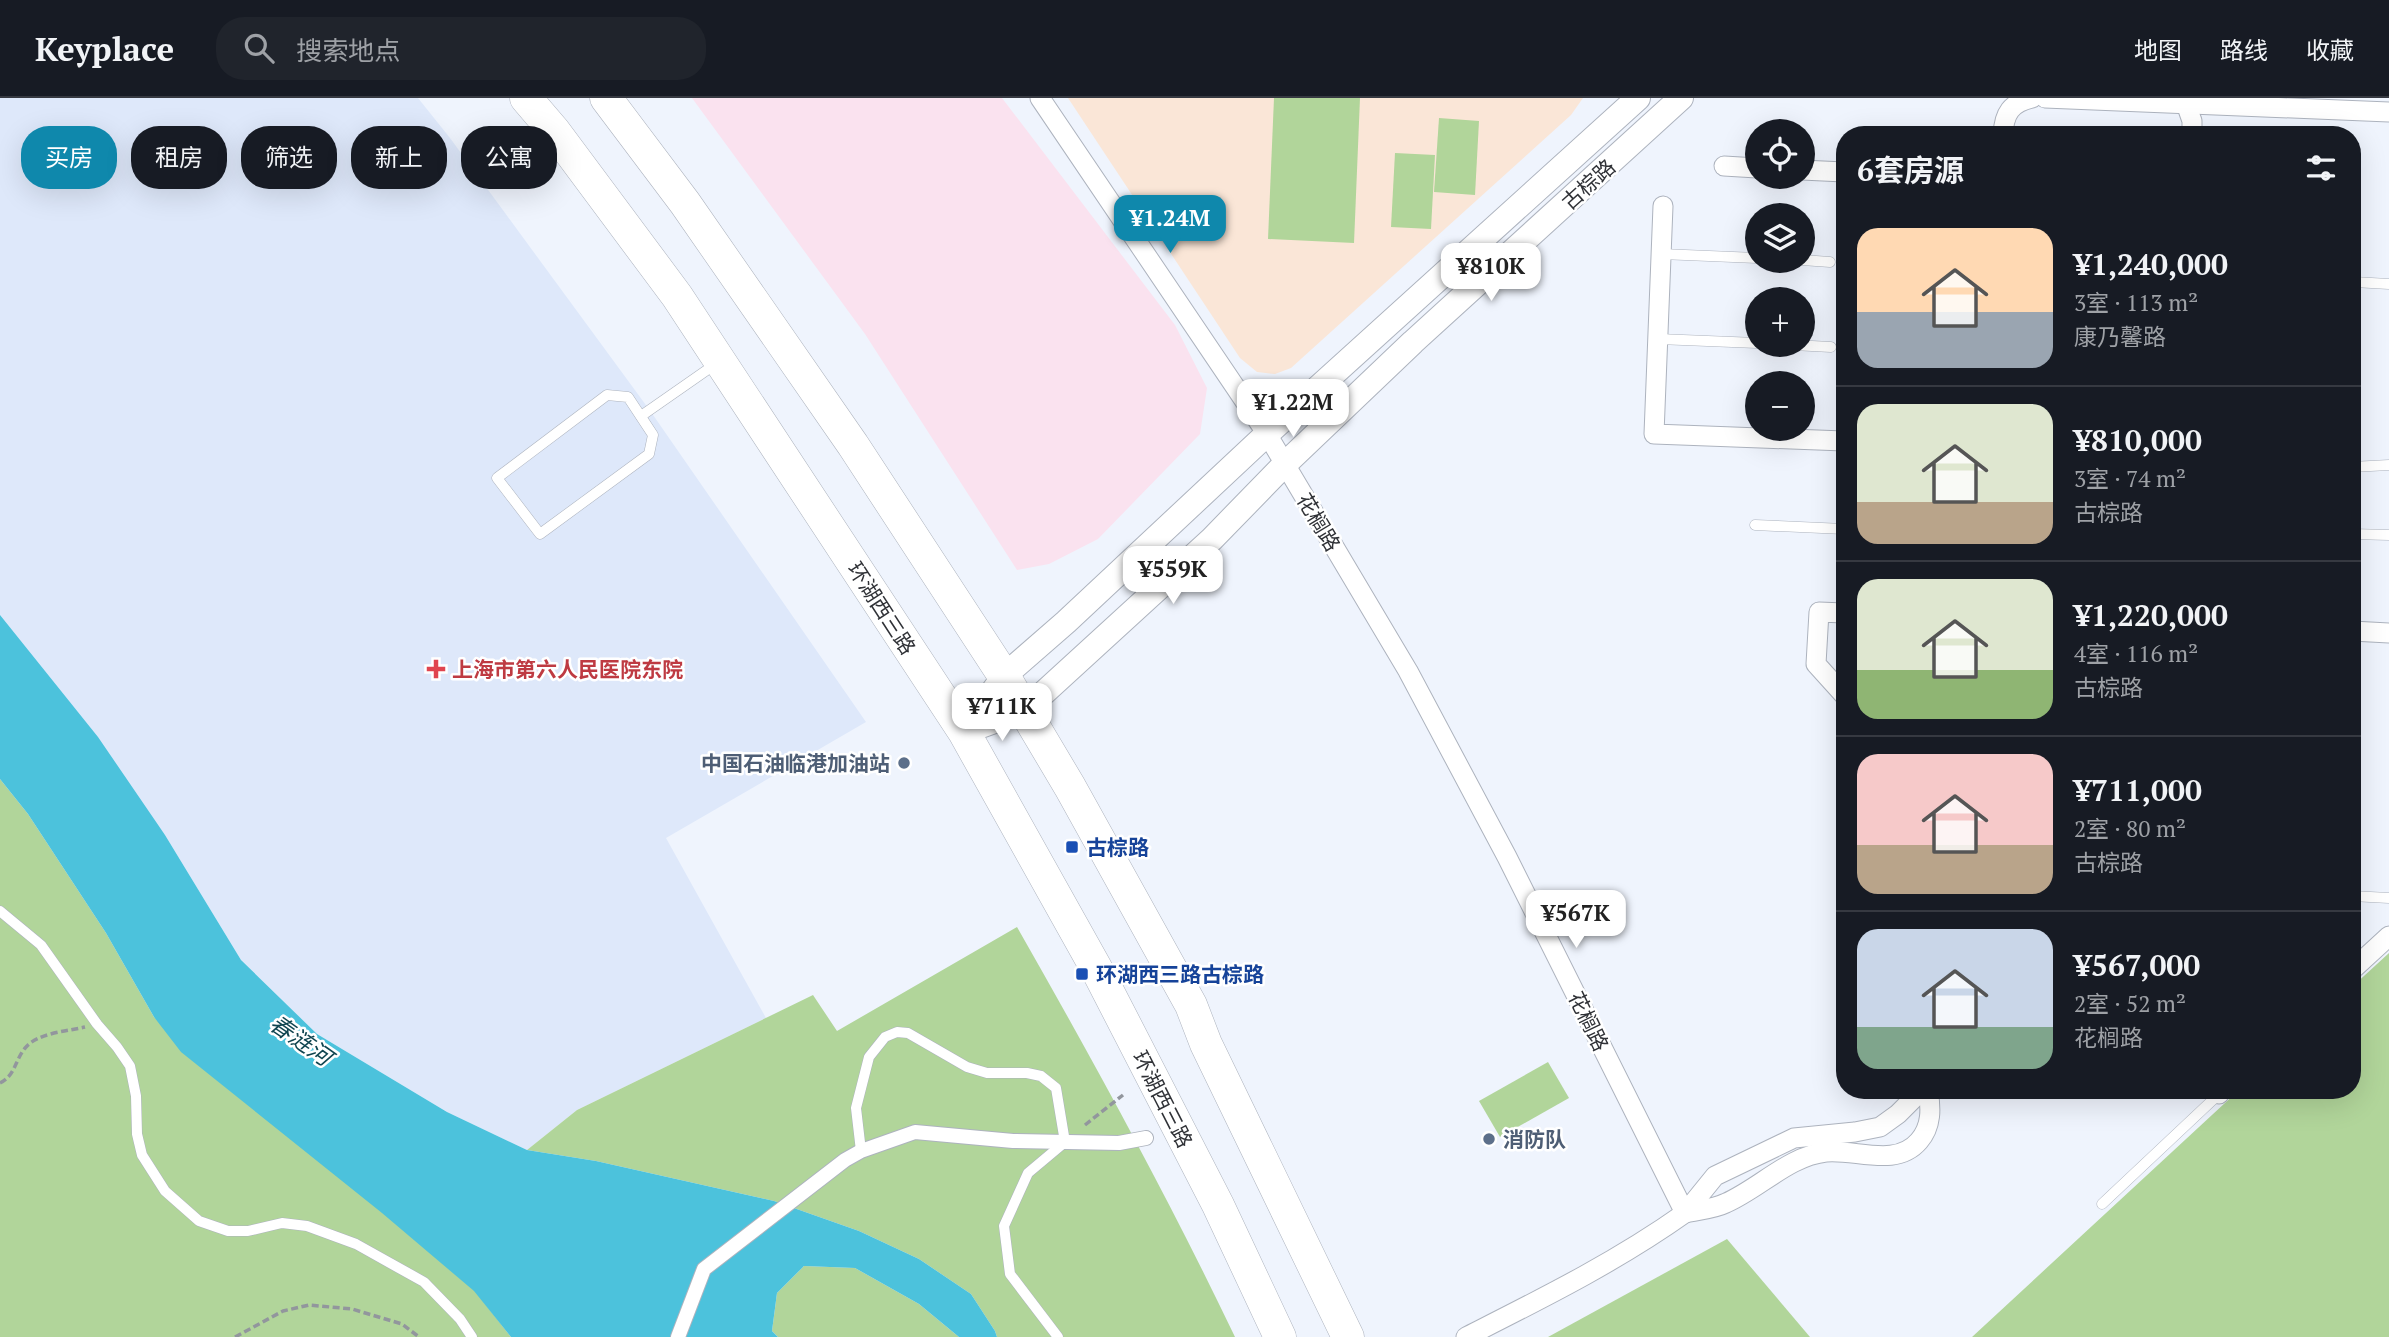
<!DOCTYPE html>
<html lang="zh">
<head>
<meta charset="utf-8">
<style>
	:root { --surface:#171b24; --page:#20242c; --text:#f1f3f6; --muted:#9ea1a6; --line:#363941; --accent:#0f88ac }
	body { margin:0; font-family:"PT Serif","Noto Sans SC",serif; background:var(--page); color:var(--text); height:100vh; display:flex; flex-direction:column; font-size:26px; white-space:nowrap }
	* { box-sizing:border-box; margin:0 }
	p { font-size:23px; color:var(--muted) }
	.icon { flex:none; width:38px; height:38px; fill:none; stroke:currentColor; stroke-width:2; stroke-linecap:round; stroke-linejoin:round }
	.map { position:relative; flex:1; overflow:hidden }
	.sheet { position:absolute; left:1836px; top:28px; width:525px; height:973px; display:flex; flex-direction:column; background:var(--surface); border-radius:28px; box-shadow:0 7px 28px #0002 }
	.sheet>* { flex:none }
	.top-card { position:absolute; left:21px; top:28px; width:665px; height:63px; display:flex; gap:14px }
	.buttons { position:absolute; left:1745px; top:21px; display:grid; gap:14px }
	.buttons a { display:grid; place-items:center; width:70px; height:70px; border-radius:50%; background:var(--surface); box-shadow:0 7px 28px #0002; font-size:35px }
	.price { position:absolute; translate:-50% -60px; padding:0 16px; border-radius:14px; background:#fff; color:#222; font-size:23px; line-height:46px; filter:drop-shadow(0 2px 4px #0008) }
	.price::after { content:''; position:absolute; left:50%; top:42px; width:21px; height:16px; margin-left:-10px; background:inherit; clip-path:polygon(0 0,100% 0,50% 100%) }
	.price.current { background:var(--accent); color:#fff }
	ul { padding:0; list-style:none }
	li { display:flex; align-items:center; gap:21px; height:175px; padding:0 21px }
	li+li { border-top:2px solid var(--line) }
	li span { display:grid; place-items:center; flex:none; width:196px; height:140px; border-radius:21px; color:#555 }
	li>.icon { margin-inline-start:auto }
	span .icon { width:84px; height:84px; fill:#fffc; stroke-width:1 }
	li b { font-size:30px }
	h2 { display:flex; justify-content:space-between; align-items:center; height:84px; padding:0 21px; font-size:30px }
	.pill { padding:0 24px; border-radius:28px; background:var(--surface); box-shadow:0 7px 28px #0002; font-size:24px; line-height:63px }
	.pill.current { background:var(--accent); color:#fff }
	header { display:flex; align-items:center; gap:42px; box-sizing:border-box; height:98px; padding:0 35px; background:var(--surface); border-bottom:2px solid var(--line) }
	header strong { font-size:33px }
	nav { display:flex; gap:38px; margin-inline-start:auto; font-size:24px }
	.search { width:490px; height:63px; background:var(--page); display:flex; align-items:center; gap:18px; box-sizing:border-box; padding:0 24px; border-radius:28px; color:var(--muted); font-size:26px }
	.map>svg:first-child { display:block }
</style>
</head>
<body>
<header>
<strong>Keyplace</strong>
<div class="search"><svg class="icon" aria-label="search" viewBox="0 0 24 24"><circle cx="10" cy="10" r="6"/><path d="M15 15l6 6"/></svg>搜索地点</div>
<nav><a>地图</a><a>路线</a><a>收藏</a></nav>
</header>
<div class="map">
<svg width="2389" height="1239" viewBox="0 0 2389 1239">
	<rect width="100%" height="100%" fill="#eff4fd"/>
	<path fill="#fae2ef" d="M692,0H1002L1175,227L1207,290L1200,336L1098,441L1049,466L1017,472L865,236Z"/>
	<path fill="#dee8fa" d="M0,0H418L450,40L651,314L866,624L666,740L766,920L577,1012L527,1052L447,1014L317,936L241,862L165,737L0,518Z"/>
	<path fill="#fae6d7" d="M1068,0H1583L1571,17L1291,270L1275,276L1257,274L1240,260Z"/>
	<g fill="#b1d59a">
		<path d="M1274,0H1360L1354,145L1268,141Z"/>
		<path d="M1439,20L1479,23L1475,97L1434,94Z"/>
		<path d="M1395,55L1435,57L1431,131L1391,129Z"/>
		<path d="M0,681L28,716L106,835L154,919L475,1193L511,1239H0Z"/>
		<path d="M1017,829C1094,964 1168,1099 1235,1239H997L995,1233L971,1196L919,1161L859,1133L774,1103L596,1063L527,1052L577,1012L813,897L837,933Z"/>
		<path d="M2389,855V1239H1972L2239,992H2352V889Z"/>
		<path d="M1548,964L1569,1000L1500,1039L1479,1003Z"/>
		<path d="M1727,1141L1810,1239H1548Z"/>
		<path d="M804,1168L855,1170L919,1206L959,1239H778L772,1233L777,1195Z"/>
	</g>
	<path fill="#4cc2dc" d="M0,517L98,639L165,737L241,862L317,936L447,1014L527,1052L596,1063L774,1103L859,1133L919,1161L971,1196L995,1233L997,1239H959L919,1206L855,1170L804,1168L777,1195L772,1233L778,1239H511L474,1193L382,1115L181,954L154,919L106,835L28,716L0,681Z"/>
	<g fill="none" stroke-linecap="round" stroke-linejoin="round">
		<defs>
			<g id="service">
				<path d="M1661,156L1757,160"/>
				<path d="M1802,162L1830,164"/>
				<path d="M2354,184L2389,186"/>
				<path d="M1658,241L1757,245"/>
				<path d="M1793,247L1831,249"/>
				<path d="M607,297L628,299L653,337L649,356L540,436L497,380Z"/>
				<path d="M641,318L717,265"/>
				<path d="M2352,369L2389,367"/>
				<path d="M1755,427L1844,431"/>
				<path d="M2352,436L2389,437"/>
				<path d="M2352,798L2389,800"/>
				<path d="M0,813L41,847L97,926L117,949L130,968L136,998L137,1036L142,1057L165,1093L199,1123L228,1133H248L282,1125L307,1128L356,1146L424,1184L460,1221L472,1239"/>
				<path d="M861,1053L856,1010L869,959L885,939L897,934L908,935L967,969L987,975H1027L1041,978L1056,990L1065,1044L1028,1075L1004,1128L1010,1176L1058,1239"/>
				<path d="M2102,1106L2219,996"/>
			</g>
			<path id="pedestrian" d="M678,1239L704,1171L845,1062L861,1053L915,1034L1013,1043L1119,1045L1146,1040"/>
			<g id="minor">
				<path d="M1040,0L1267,336L1408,573L1507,759L1685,1115C1616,1164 1541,1201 1466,1239"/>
				<path d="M2045,0L2389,14"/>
				<path d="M2184,0L2192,23V37"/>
				<path d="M2003,37C2004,15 2011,5 2032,0"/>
				<path d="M1724,68L1757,70"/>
				<path d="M1802,72L1844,74"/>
				<path d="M1663,108L1654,336L1844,343"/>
				<path d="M1844,515L1819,514L1816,566L1844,597"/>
				<path d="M2352,533L2389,535"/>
				<path d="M2352,872L2389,838"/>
				<path d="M2215,992L2219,996L2222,992"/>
				<path d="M1685,1115C1698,1112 1714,1111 1726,1105C1760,1090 1789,1058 1826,1054C1856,1051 1896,1070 1919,1043C1932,1028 1931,1010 1928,992"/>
				<path d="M1685,1115L1715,1078L1794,1040L1855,1034L1880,1029L1898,1016L1922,992"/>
			</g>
			<g id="tertiary">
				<path d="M964,634L1025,612L1212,441L1285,366L1413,244L1681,0"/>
				<path d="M964,634L1004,578L1066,524L1267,336L1638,0"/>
			</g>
			<g id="primary">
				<path d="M526,0L555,34L677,198L964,634L1096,870L1218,1107L1280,1239"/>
				<path d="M606,0L685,105L853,347L1004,578L1070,689L1191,907L1206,946L1348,1239"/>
			</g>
		</defs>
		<use href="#service" stroke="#adb3be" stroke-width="11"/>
		<use href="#pedestrian" stroke="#adb3be" stroke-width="16"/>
		<use href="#minor" stroke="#adb3be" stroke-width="21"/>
		<use href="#tertiary" stroke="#adb3be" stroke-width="26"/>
		<use href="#primary" stroke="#adb3be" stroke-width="33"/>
		<g stroke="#92969d" stroke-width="3.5" stroke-dasharray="7 3.5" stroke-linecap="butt">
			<path d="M0,985C16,977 15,961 26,949C38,935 68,933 85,929"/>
			<path d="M1085,1027L1123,997"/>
			<path d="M235,1239L283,1213L309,1207L352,1211L402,1226L419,1239"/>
		</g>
		<use href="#service" stroke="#fff" stroke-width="10"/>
		<use href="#pedestrian" stroke="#fff" stroke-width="14"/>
		<use href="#minor" stroke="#fff" stroke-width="19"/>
		<use href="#tertiary" stroke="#fff" stroke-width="24"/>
		<use href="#primary" stroke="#fff" stroke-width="32"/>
	</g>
	<path fill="#e0444e" stroke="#fff" stroke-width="2.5" d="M432.5 560.5h7v7h7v7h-7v7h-7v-7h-7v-7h7z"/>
	<g fill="#5c6f8a" stroke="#fff" stroke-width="2.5">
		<circle cx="904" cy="665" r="7"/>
		<circle cx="1489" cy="1041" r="7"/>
	</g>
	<g fill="#1a4fb4" stroke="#fff" stroke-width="2.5">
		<rect x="1065" y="742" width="14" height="14" rx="3.5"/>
		<rect x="1075" y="869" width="14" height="14" rx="3.5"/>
	</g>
	<g text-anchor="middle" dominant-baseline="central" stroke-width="5" stroke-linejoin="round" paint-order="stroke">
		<g font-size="21" fill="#303237" stroke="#fff">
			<text transform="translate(1588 86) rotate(-42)">古棕路</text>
			<text transform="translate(1319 424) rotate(59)">花榈路</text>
			<text transform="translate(882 510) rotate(57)">环湖西三路</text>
			<text transform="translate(1589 923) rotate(64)">花榈路</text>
			<text transform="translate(1163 1001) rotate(63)">环湖西三路</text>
		</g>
		<g font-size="21" font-weight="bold" fill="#be3a42" stroke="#fff" text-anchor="start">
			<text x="452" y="571">上海市第六人民医院东院</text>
		</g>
		<g font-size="21" font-weight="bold" fill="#4e5e75" stroke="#fff" text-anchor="end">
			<text x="890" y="665">中国石油临港加油站</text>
			<text x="1503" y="1041" text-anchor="start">消防队</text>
		</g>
		<g font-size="21" font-weight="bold" fill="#164399" stroke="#fff" text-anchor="start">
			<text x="1086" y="749">古棕路</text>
			<text x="1096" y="876">环湖西三路古棕路</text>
		</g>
		<g font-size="23" font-style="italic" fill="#104550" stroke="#fff">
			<text transform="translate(301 942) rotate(35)">春涟河</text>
		</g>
	</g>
</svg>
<div class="buttons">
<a><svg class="icon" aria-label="locate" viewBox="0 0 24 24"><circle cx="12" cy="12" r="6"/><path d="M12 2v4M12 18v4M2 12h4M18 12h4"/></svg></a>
<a><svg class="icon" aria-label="layers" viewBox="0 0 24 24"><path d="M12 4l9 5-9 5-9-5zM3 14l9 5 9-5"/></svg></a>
<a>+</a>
<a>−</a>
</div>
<b class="price current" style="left:1170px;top:157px">¥1.24M</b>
<b class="price" style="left:1491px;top:205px">¥810K</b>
<b class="price" style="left:1293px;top:341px">¥1.22M</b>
<b class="price" style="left:1173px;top:508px">¥559K</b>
<b class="price" style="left:1002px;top:645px">¥711K</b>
<b class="price" style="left:1576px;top:852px">¥567K</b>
<div class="top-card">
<a class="pill current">买房</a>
<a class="pill">租房</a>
<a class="pill">筛选</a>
<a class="pill">新上</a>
<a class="pill">公寓</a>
</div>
<section class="sheet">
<h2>6套房源<svg class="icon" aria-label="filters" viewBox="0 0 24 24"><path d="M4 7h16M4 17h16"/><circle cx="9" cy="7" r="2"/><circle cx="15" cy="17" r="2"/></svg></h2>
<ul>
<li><span style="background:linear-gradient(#ffd9b3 60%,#9aa5b1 0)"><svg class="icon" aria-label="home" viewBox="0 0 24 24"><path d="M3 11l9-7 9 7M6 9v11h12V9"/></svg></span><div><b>¥1,240,000</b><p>3室 · 113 m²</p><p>康乃馨路</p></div></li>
<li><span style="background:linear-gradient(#dfe7d0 70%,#b9a48a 0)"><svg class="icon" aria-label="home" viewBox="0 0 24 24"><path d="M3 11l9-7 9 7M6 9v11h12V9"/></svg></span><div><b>¥810,000</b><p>3室 · 74 m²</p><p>古棕路</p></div></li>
<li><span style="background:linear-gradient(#dfe7d0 65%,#8fb573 0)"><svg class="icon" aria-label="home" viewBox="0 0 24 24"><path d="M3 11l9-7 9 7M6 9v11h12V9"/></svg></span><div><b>¥1,220,000</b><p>4室 · 116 m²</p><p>古棕路</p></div></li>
<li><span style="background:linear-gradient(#f6c9c9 65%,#b9a48a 0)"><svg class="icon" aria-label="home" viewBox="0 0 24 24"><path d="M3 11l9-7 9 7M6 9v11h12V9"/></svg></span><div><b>¥711,000</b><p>2室 · 80 m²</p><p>古棕路</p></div></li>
<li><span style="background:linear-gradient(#c9d6e8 70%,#7fa58c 0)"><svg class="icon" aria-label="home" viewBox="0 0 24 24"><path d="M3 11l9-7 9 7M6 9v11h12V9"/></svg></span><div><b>¥567,000</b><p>2室 · 52 m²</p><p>花榈路</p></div></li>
</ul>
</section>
</div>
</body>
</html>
